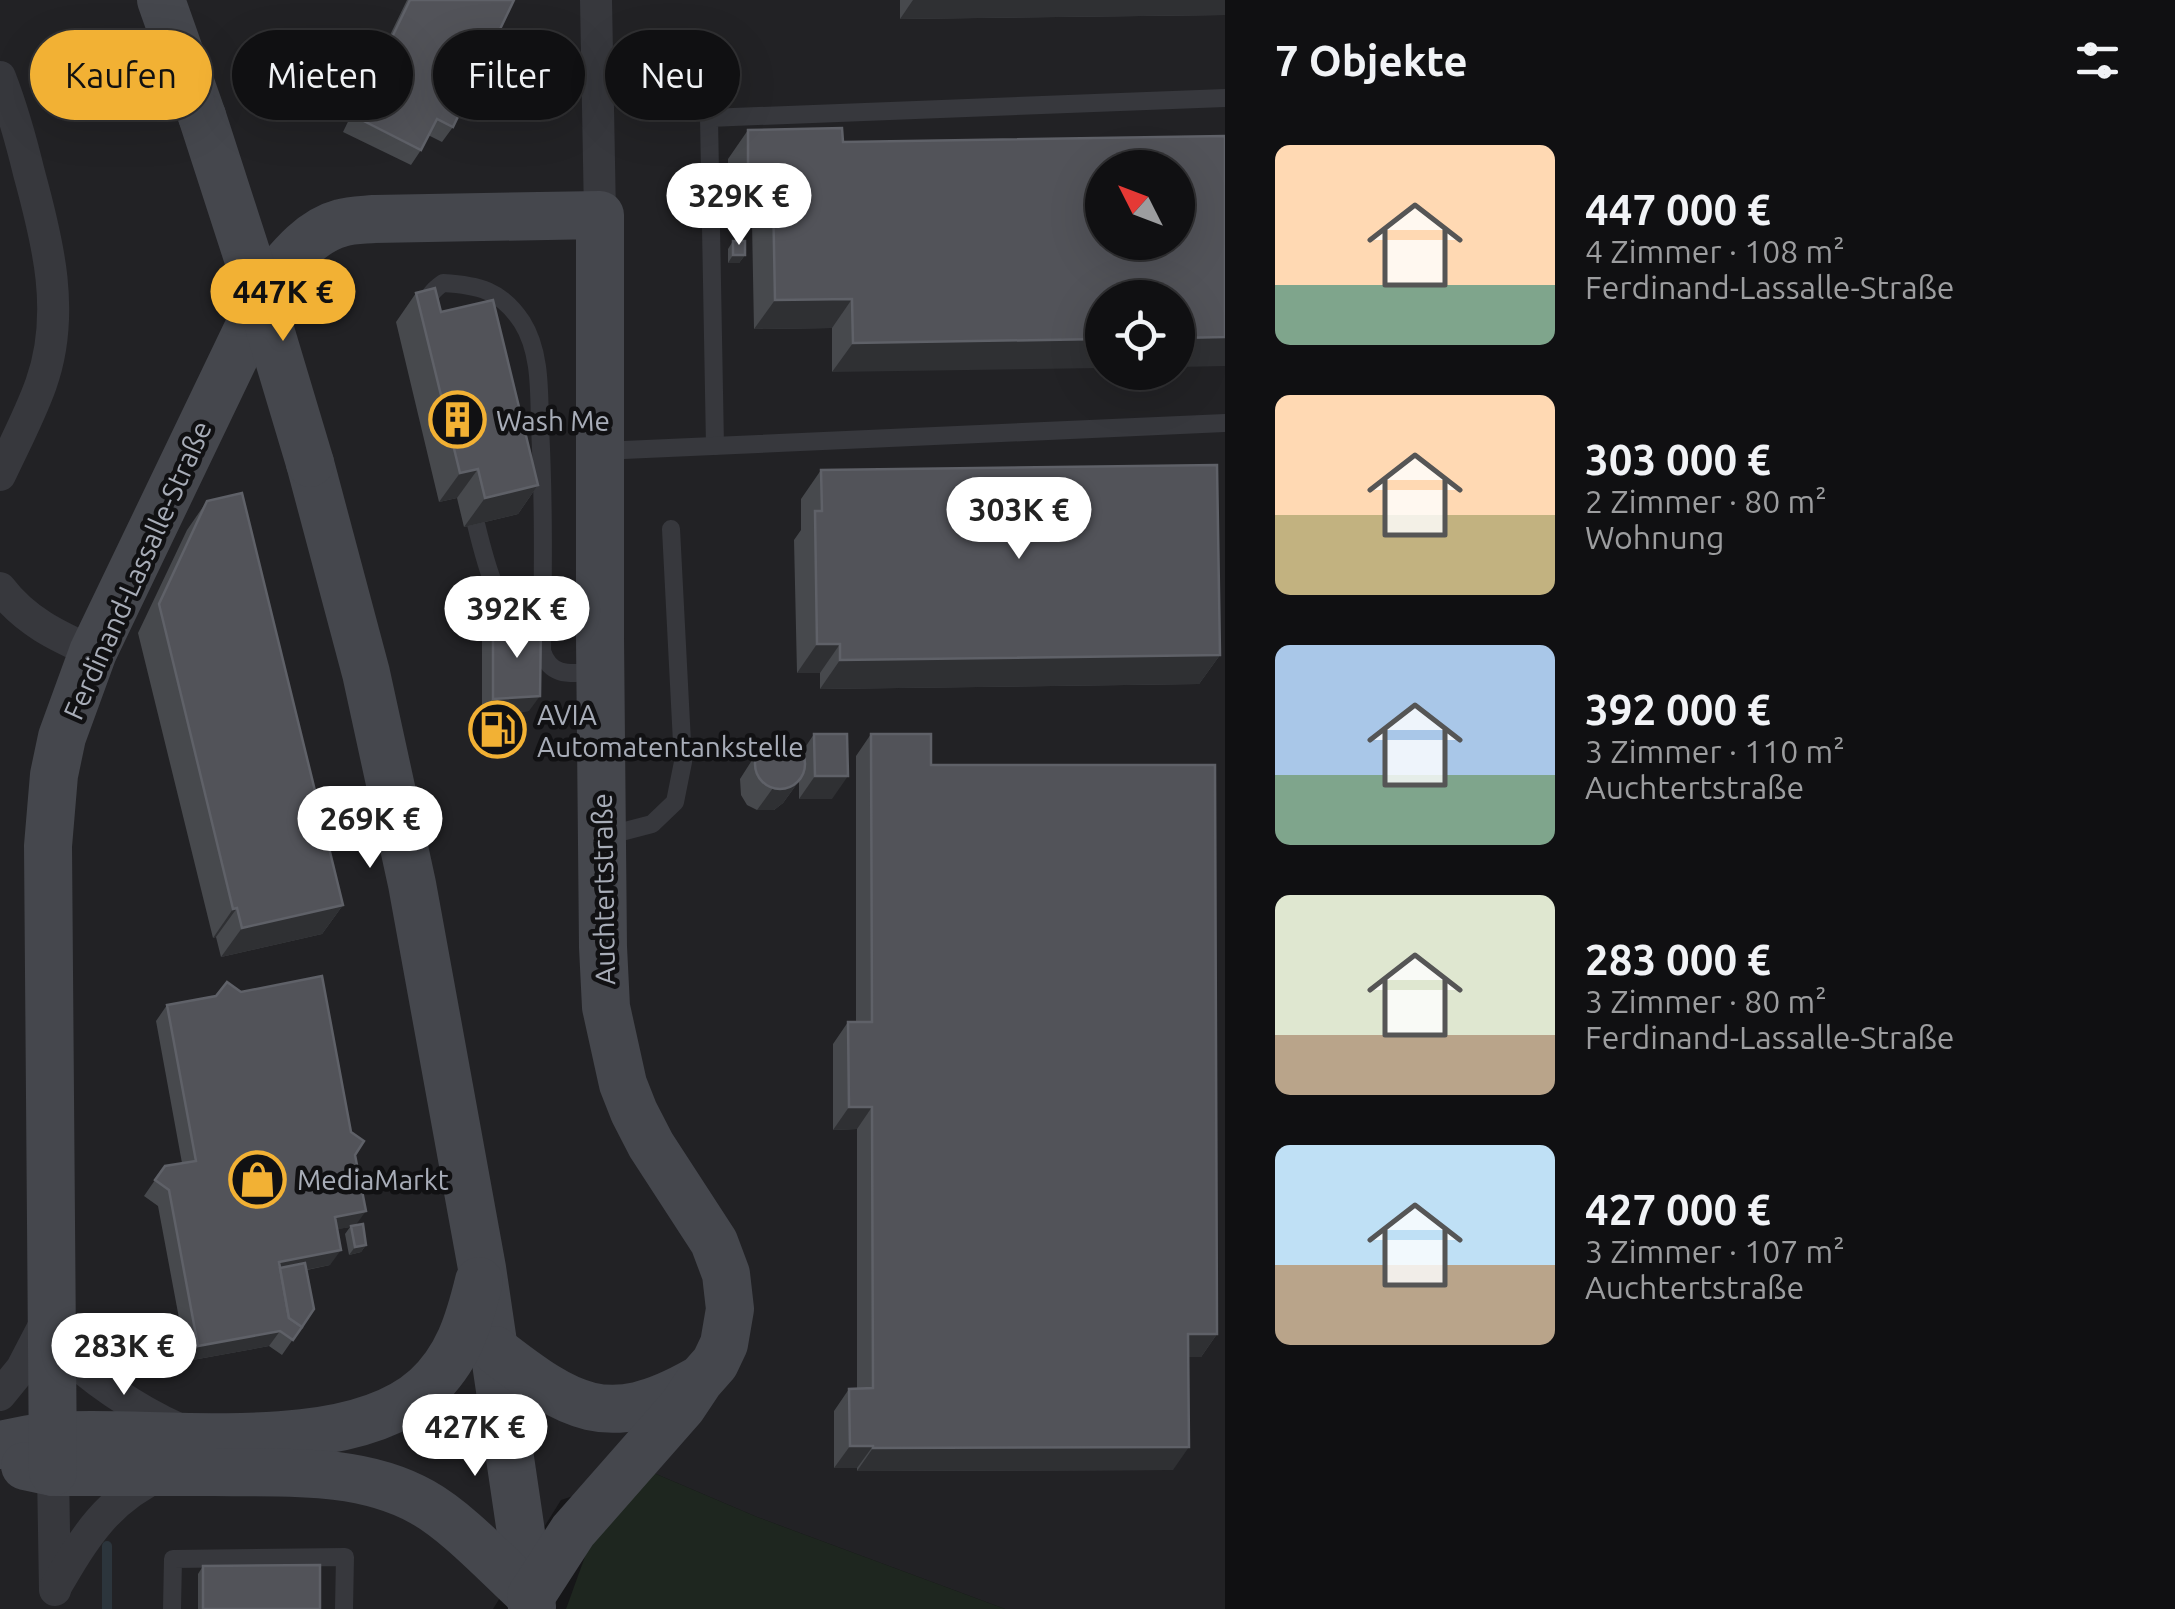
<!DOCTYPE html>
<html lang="de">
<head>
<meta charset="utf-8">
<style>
	:root { --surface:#101012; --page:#19191b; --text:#f1f3f6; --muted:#9c9d9f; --line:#303032; --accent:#f2b134 }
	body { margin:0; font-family:Ubuntu,sans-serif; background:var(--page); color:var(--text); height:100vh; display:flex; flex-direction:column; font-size:38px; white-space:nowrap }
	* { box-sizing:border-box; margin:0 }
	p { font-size:32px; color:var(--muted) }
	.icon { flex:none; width:55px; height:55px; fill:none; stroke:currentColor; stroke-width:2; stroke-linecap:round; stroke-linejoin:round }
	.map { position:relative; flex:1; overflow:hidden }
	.side { display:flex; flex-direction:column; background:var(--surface); width:950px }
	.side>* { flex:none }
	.hud { position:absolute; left:30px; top:30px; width:950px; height:90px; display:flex; gap:20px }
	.needle { width:65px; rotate:312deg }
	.fabs { position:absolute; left:1085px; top:150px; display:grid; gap:20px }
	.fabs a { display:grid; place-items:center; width:110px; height:110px; border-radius:50%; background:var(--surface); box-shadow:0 10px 40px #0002,0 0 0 2px var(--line); font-size:50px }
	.price { position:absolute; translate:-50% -85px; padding:0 22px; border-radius:35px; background:#fff; color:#222; font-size:32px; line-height:65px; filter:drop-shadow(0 2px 5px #0008) }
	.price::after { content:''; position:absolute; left:50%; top:60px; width:30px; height:22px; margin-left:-15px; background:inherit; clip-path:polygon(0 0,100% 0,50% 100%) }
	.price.on { background:var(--accent); color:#111 }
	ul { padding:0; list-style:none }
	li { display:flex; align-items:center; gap:30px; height:250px; padding:0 50px }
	li span { display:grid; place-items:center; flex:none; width:280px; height:200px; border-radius:15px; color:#555 }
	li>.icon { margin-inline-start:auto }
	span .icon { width:120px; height:120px; fill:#fffc; stroke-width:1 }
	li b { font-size:42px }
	h2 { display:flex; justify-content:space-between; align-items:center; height:120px; padding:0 50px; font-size:42px }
	.pill { padding:0 35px; border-radius:45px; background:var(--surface); box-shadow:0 10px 40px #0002,0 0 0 2px var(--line); font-size:35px; line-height:90px }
	.pill.on { background:var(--accent); color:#111 }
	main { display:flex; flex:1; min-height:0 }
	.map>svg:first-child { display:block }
</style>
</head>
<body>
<main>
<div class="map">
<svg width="1225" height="1609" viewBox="0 0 1225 1609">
	<rect width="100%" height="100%" fill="#161618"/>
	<path fill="#222225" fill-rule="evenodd" d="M0,0H1225V1609H1005L757,1517L649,1471L561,1500L493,1609H0ZM1102,168H1178V242H1102ZM1102,298H1178V372H1102Z"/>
	<path fill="#1e261f" d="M649,1471L757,1517L1005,1609H566L591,1540Z"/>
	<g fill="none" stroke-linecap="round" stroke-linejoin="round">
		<path stroke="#2c353c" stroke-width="10" d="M107,1546V1609"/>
		<g stroke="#37383d" stroke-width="18">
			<path d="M428,309C427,296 433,290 443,283C478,285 501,290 522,322C541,352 539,392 540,427C544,502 543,576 542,651C551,679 573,673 597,672"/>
			<path d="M715,446L709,118L1225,98"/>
			<path d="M601,451L1225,423"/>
			<path d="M476,524C487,569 497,608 530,641"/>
			<path d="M602,837L652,824L675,802L683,762L671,529"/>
			<path d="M172,1609L173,1559L345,1557L344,1609"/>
		</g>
		<g stroke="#37383d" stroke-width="32">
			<path d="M596,0L600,215"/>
			<path d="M0,77C12,108 21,140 29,173C48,242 66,314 41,384C30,415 14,445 0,475"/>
			<path d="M0,588C25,621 57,636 93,652"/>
			<path d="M52,1342C91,1379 130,1407 179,1429"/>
			<path d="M0,1395L22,1368L48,1318"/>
			<path d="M53,1472L55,1590"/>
			<path d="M55,1588C84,1538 108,1498 163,1474"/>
		</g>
		<g stroke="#45474d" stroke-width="48">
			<path d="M161,0L202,116"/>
			<path d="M310,463L366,673L412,884L482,1268L532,1607"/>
			<path d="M495,1350C570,1408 607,1432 697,1381"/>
			<path d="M0,1445C17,1442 35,1437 53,1436C156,1429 345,1461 426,1388C458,1359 469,1322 479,1281"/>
			<path d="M25,1466L53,1472C106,1472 159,1472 213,1472C282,1473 360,1467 422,1502C458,1522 499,1567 531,1596"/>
			<path d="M53,1472L48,846L54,775L62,737L93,652L271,281C290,258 311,231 341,223C351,220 364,220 374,219L600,215V638L603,947L606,1007L623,1084L634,1112L651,1145L714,1242L726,1274L730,1309L724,1344L715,1363L700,1380L682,1407L573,1531L531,1596"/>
		</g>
		<path stroke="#45474d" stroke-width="48" d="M202,116L257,286L310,463"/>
	</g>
	<g fill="#47494d">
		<path d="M407,0H514L453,127L442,142L428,135L421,150L411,165L343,132Z"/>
		<path d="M900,0H1225V15L900,19Z"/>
		<path d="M748,130L843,142L1225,136L832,372V328L754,329L752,223H728V159Z"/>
		<path d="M733,241L745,255L739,263H728V249Z"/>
		<path d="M416,293L441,312L538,485L518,514L464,527L457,498L439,502L396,322Z"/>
		<path d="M821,470L1220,655L1199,684L820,689V673H797L794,540L801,530V499Z"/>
		<path d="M207,501L343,905L322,934L221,957L216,937L213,938L138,633L187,530Z"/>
		<path d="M493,625L529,711L482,715V640Z"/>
		<path d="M814,734L832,799H799V781L783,803L774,810H757L747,805L741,795L740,779L761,746L802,752Z"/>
		<path d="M871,734L931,765L1217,1334L1201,1357H1188L1173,1470L857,1471V1468H834V1411L849,1389H857V1129L833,1130V1044L848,1022H856V756Z"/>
		<path d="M167,1005L355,1155L356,1225L366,1245L361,1252L349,1255L345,1234L350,1227L337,1229L330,1265L307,1270L314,1309L282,1355L269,1346L187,1361L158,1206L144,1196L155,1180L182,1163L156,1021Z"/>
		<path d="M203,1566L320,1609H198V1574Z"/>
	</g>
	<g fill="#2f3033">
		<path d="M913,0H1225V15L900,19Z"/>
		<path d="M748,194H773L752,223H728Z"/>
		<path d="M733,255H745L739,263H728Z"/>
		<path d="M852,299L832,328L754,329L775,300Z"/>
		<path d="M1225,337V366L1178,367V338Z"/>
		<path d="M1102,339V368L832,372L853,343Z"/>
		<path d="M478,469L457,498L439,502L460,473Z"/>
		<path d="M538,485L518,514L464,527L485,498Z"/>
		<path d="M817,644H840L820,673H797Z"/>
		<path d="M1220,655L1199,684L820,689L840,660Z"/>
		<path d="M540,696L529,711L482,715L493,699Z"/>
		<path d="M815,776H848L832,799H799Z"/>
		<path d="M799,781L783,803L774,810H757L773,788Z"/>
		<path d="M343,905L322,934L221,957L242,928Z"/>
		<path d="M237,908L216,937L213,938L233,909Z"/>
		<path d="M849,1107H872L857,1129L833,1130Z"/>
		<path d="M366,1211L355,1226L324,1232L335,1217Z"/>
		<path d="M366,1245L361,1252L349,1255L355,1247Z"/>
		<path d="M341,1250L330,1265L275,1276L279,1262Z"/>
		<path d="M280,1331L269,1346L187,1361L198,1346Z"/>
		<path d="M1188,1334H1217L1201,1357H1172Z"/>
		<path d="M850,1446H873L857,1468H834Z"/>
		<path d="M1189,1447L1173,1470L857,1471L873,1448Z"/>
	</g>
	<g fill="#525359" stroke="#5f6168" stroke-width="2.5" fill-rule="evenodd">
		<path d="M410,0H514L453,127L437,119L421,150L354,116Z"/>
		<path d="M842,128L843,142L1225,136V337L1178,338V298H1102V339L853,343L852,299L775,300L773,194H748V130ZM1102,168H1178V242H1102Z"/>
		<rect x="733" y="241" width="12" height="14"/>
		<path d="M435,288L441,312L493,300L538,485L485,498L478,469L460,473L416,293Z"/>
		<path d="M1217,465L1220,655L840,660V644H817L815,511H822L821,470Z"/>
		<path d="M242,493L343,905L242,928L237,908L233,909L159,604L207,501Z"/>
		<path d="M541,624L540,696L493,699V625Z"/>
		<path d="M814,734H847L848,776H815Z"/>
		<path d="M871,734H931V765H1215L1217,1334H1188L1189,1447L873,1448V1446H850L849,1389L873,1388L872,1107H849L848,1022H872Z"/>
		<circle cx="780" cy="764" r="25"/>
		<path d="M322,976L351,1132L364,1141L355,1155L366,1211L335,1217L341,1250L279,1262L289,1318L302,1327L293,1340L280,1331L198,1346L169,1190L155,1180L165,1166L196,1161L167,1005L216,996L227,982L241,992Z"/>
		<path d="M363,1224L366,1245L355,1247L351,1226Z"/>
		<path d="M305,1263L314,1309L302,1327L289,1318L280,1268Z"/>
		<path d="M320,1565V1609H203V1566Z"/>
	</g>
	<defs>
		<symbol id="building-ring" viewBox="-11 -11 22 22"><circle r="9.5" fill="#111113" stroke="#f2b134" stroke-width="1.5"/><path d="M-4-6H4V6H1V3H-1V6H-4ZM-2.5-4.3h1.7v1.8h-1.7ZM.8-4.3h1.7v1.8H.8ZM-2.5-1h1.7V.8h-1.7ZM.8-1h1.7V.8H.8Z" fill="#f2b134"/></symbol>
		<symbol id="fuel-ring" viewBox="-11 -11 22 22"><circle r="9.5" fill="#111113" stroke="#f2b134" stroke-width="1.5"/><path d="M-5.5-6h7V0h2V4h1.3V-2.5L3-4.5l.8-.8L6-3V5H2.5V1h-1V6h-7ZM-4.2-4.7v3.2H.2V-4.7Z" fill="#f2b134"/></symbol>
		<symbol id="shop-ring" viewBox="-11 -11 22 22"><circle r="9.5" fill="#111113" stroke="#f2b134" stroke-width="1.5"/><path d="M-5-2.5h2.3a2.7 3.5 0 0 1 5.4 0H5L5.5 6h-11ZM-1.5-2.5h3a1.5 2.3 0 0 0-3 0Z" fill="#f2b134"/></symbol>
	</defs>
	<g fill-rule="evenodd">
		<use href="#building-ring" x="426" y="388" width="63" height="63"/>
		<use href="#fuel-ring" x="466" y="698" width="63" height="63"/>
		<use href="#shop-ring" x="226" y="1148" width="63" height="63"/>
	</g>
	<g text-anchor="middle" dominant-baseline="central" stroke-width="9" stroke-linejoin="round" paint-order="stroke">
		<g font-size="28" fill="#a8adb8" stroke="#111113" text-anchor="start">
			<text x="496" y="420">Wash Me</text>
			<text x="537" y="714">AVIA<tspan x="537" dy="32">Automatentankstelle</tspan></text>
			<text x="297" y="1179">MediaMarkt</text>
		</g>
		<g font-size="28" fill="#a8adb8" stroke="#111113">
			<text transform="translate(137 570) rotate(-66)">Ferdinand-Lassalle-Straße</text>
			<text transform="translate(603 889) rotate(-91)">Auchtertstraße</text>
		</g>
	</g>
</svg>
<div class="fabs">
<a><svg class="needle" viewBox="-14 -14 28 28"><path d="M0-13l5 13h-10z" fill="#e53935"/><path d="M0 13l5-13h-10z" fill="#9c9d9f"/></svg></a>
<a><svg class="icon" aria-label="locate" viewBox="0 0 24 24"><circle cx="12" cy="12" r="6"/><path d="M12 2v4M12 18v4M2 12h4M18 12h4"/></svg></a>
</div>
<b class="price" style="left:739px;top:248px">329K €</b>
<b class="price on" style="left:283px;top:344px">447K €</b>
<b class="price" style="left:1019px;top:562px">303K €</b>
<b class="price" style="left:517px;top:661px">392K €</b>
<b class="price" style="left:370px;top:871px">269K €</b>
<b class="price" style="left:124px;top:1398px">283K €</b>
<b class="price" style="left:475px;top:1479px">427K €</b>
<div class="hud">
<a class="pill on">Kaufen</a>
<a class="pill">Mieten</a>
<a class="pill">Filter</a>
<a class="pill">Neu</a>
</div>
</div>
<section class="side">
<h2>7 Objekte<svg class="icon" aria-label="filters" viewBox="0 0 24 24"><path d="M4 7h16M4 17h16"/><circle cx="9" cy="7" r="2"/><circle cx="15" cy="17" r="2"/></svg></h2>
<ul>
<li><span style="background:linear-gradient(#ffd9b3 70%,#7fa58c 0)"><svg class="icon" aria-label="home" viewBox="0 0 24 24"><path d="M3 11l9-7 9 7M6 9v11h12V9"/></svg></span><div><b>447 000 €</b><p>4 Zimmer · 108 m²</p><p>Ferdinand-Lassalle-Straße</p></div></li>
<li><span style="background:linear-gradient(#ffd9b3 60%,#c2b280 0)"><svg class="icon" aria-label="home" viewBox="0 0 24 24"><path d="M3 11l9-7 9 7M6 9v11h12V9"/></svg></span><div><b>303 000 €</b><p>2 Zimmer · 80 m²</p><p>Wohnung</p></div></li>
<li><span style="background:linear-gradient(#a9c7e8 65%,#7fa58c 0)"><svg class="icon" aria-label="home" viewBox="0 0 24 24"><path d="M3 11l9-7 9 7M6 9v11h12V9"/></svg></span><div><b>392 000 €</b><p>3 Zimmer · 110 m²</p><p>Auchtertstraße</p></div></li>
<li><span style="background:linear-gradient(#dfe7d0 70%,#b9a48a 0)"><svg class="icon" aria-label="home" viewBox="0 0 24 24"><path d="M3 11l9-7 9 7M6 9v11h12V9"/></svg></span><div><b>283 000 €</b><p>3 Zimmer · 80 m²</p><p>Ferdinand-Lassalle-Straße</p></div></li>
<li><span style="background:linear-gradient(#bfe0f5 60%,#b9a48a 0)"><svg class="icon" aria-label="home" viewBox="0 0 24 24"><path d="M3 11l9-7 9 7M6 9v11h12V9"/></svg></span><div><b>427 000 €</b><p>3 Zimmer · 107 m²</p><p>Auchtertstraße</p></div></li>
</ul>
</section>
</main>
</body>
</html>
